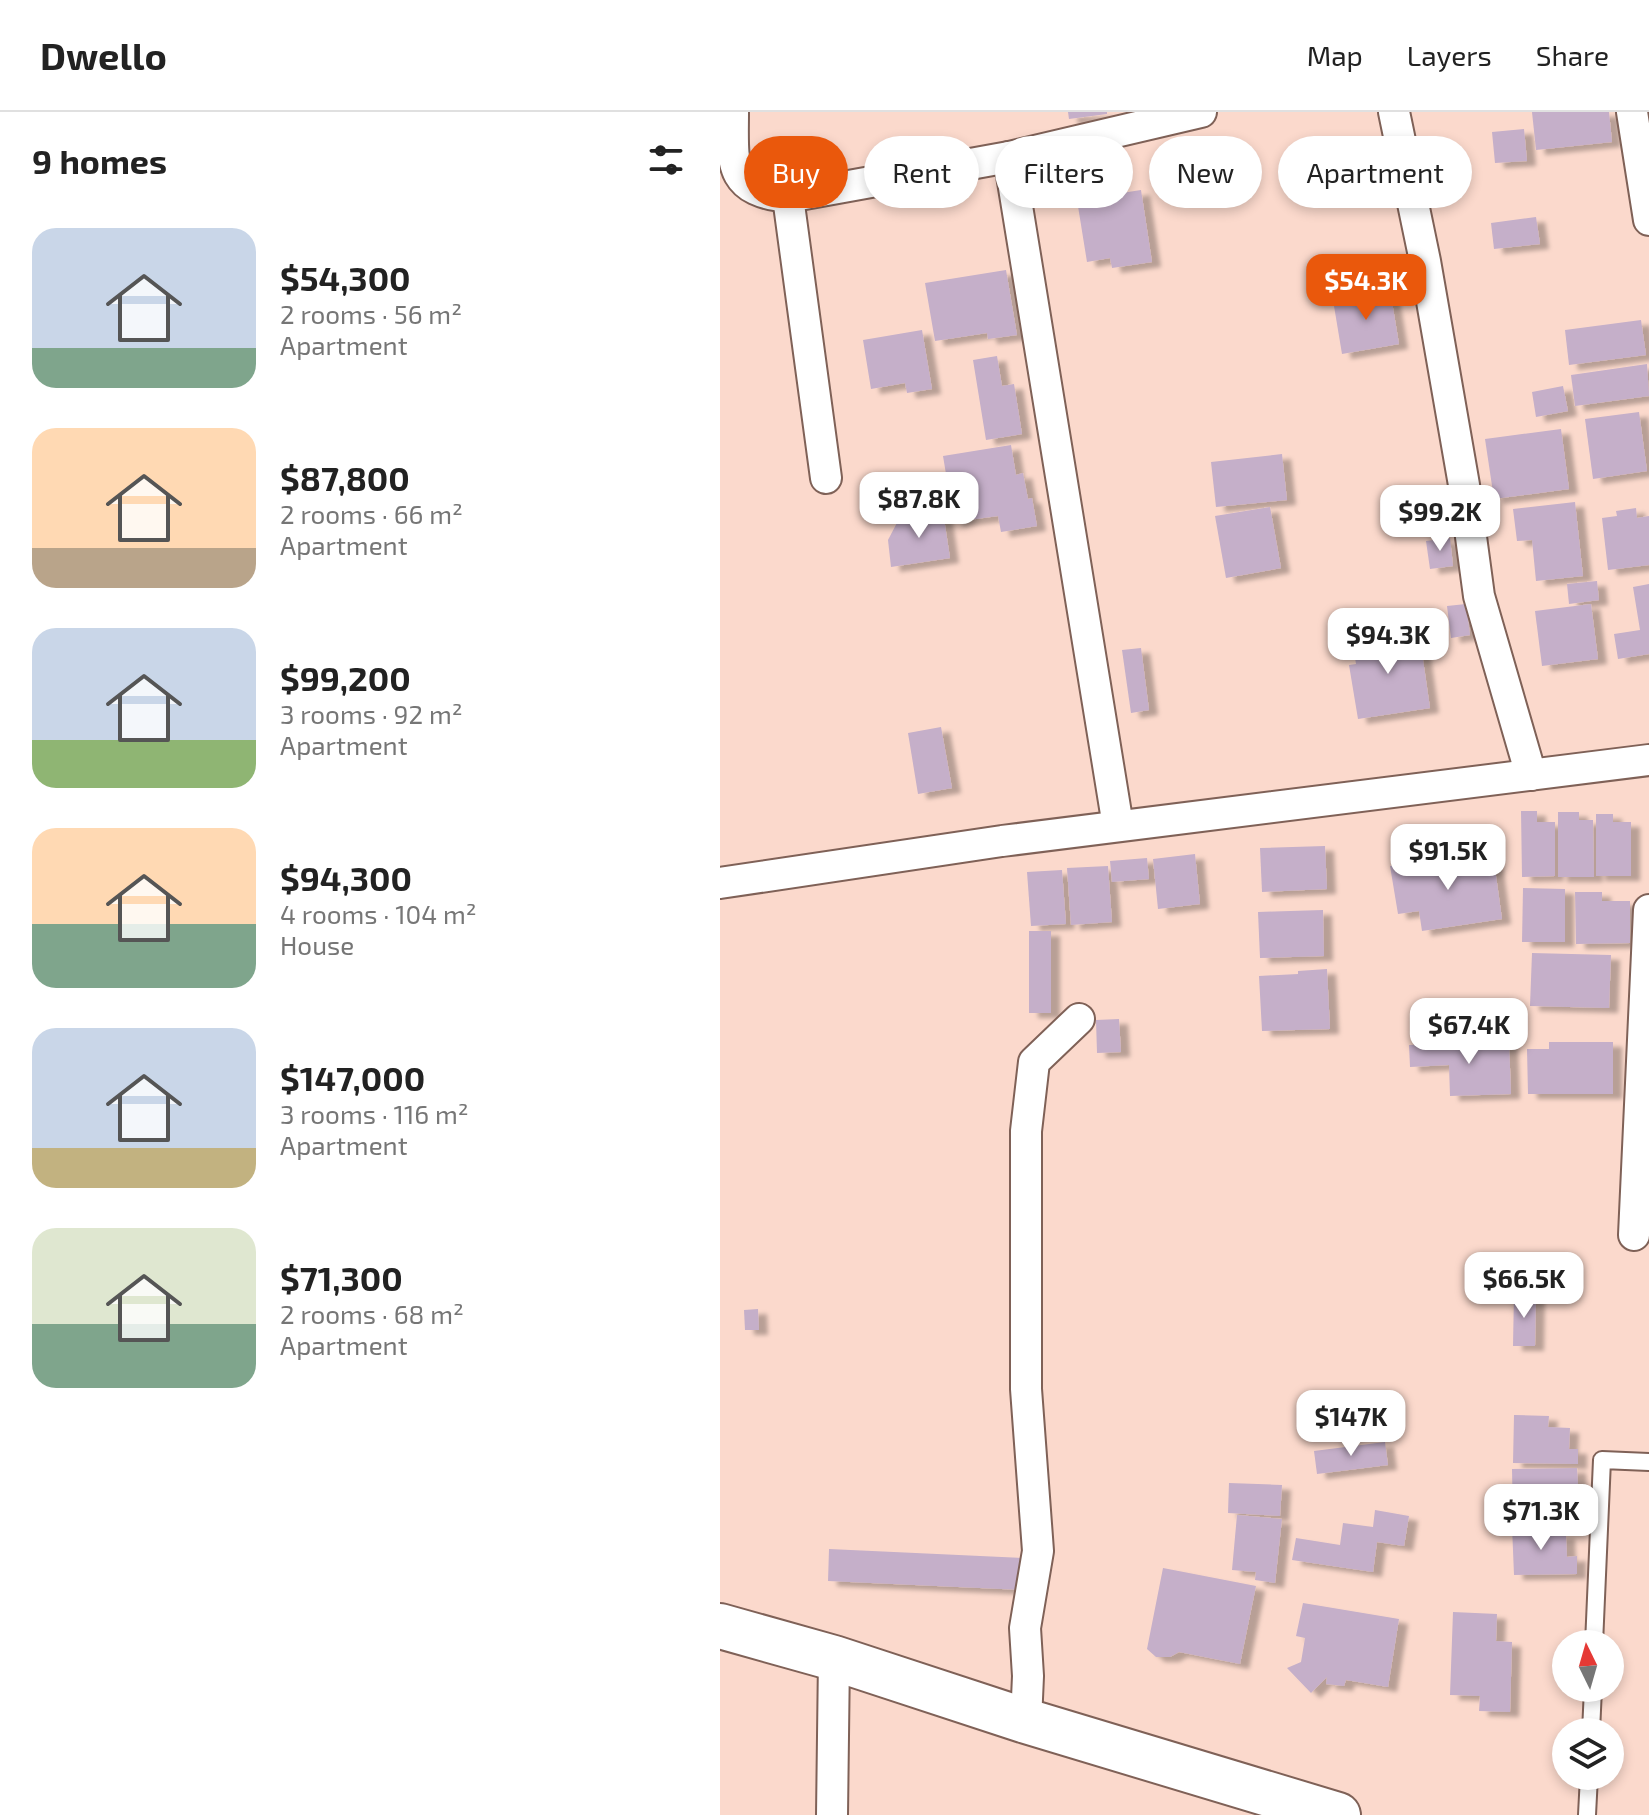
<!DOCTYPE html>
<html lang="en">
<head>
<meta charset="utf-8">
<style>
	:root { --surface:#fff; --page:#f2f2f2; --text:#222; --muted:#767676; --line:#e0e0e0; --accent:#ea580c }
	body { margin:0; font-family:"Exo 2",sans-serif; background:var(--page); color:var(--text); height:100vh; display:flex; flex-direction:column; font-size:30px; white-space:nowrap }
	* { box-sizing:border-box; margin:0 }
	p { font-size:26px; color:var(--muted) }
	.icon { flex:none; width:44px; height:44px; fill:none; stroke:currentColor; stroke-width:2; stroke-linecap:round; stroke-linejoin:round }
	.map { position:relative; flex:1; overflow:hidden }
	.sheet { display:flex; flex-direction:column; background:var(--surface); width:720px }
	.sheet>* { flex:none }
	.top-card { position:absolute; left:24px; top:24px; width:760px; height:72px; display:flex; gap:16px }
	.needle { width:52px; rotate:355deg }
	.tools { position:absolute; left:832px; top:1518px; display:grid; gap:16px }
	.tools a { display:grid; place-items:center; width:72px; height:72px; border-radius:50%; background:var(--surface); box-shadow:0 4px 12px #0003; font-size:40px }
	.price { position:absolute; translate:-50% -68px; padding:0 18px; border-radius:16px; background:#fff; color:#222; font-size:26px; line-height:52px; filter:drop-shadow(0 2px 4px #0008) }
	.price::after { content:''; position:absolute; left:50%; top:48px; width:24px; height:18px; margin-left:-12px; background:inherit; clip-path:polygon(0 0,100% 0,50% 100%) }
	.price.selected { background:var(--accent); color:#fff }
	ul { padding:0; list-style:none }
	li { display:flex; align-items:center; gap:24px; height:200px; padding:0 32px }
	li span { display:grid; place-items:center; flex:none; width:224px; height:160px; border-radius:24px; color:#555 }
	li>.icon { margin-inline-start:auto }
	span .icon { width:96px; height:96px; fill:#fffc; stroke-width:1 }
	li b { font-size:34px }
	h2 { display:flex; justify-content:space-between; align-items:center; height:96px; padding:0 32px; font-size:34px }
	.tag { padding:0 28px; border-radius:36px; background:var(--surface); box-shadow:0 4px 12px #0003; font-size:28px; line-height:72px }
	.tag.selected { background:var(--accent); color:#fff }
	header { display:flex; align-items:center; gap:48px; box-sizing:border-box; height:112px; padding:0 40px; background:var(--surface); border-bottom:2px solid var(--line) }
	header strong { font-size:38px }
	nav { display:flex; gap:44px; margin-inline-start:auto; font-size:28px }
	main { display:flex; flex:1; min-height:0 }
	.map>svg:first-child { display:block }
</style>
</head>
<body>
<header>
<strong>Dwello</strong>
<nav><a>Map</a><a>Layers</a><a>Share</a></nav>
</header>
<main>
<section class="sheet">
<h2>9 homes<svg class="icon" aria-label="filters" viewBox="0 0 24 24"><path d="M4 7h16M4 17h16"/><circle cx="9" cy="7" r="2"/><circle cx="15" cy="17" r="2"/></svg></h2>
<ul>
<li><span style="background:linear-gradient(#c9d6e8 75%,#7fa58c 0)"><svg class="icon" aria-label="home" viewBox="0 0 24 24"><path d="M3 11l9-7 9 7M6 9v11h12V9"/></svg></span><div><b>$54,300</b><p>2 rooms · 56 m²</p><p>Apartment</p></div></li>
<li><span style="background:linear-gradient(#ffd9b3 75%,#b9a48a 0)"><svg class="icon" aria-label="home" viewBox="0 0 24 24"><path d="M3 11l9-7 9 7M6 9v11h12V9"/></svg></span><div><b>$87,800</b><p>2 rooms · 66 m²</p><p>Apartment</p></div></li>
<li><span style="background:linear-gradient(#c9d6e8 70%,#8fb573 0)"><svg class="icon" aria-label="home" viewBox="0 0 24 24"><path d="M3 11l9-7 9 7M6 9v11h12V9"/></svg></span><div><b>$99,200</b><p>3 rooms · 92 m²</p><p>Apartment</p></div></li>
<li><span style="background:linear-gradient(#ffd9b3 60%,#7fa58c 0)"><svg class="icon" aria-label="home" viewBox="0 0 24 24"><path d="M3 11l9-7 9 7M6 9v11h12V9"/></svg></span><div><b>$94,300</b><p>4 rooms · 104 m²</p><p>House</p></div></li>
<li><span style="background:linear-gradient(#c9d6e8 75%,#c2b280 0)"><svg class="icon" aria-label="home" viewBox="0 0 24 24"><path d="M3 11l9-7 9 7M6 9v11h12V9"/></svg></span><div><b>$147,000</b><p>3 rooms · 116 m²</p><p>Apartment</p></div></li>
<li><span style="background:linear-gradient(#dfe7d0 60%,#7fa58c 0)"><svg class="icon" aria-label="home" viewBox="0 0 24 24"><path d="M3 11l9-7 9 7M6 9v11h12V9"/></svg></span><div><b>$71,300</b><p>2 rooms · 68 m²</p><p>Apartment</p></div></li>
</ul>
</section>
<div class="map">
<svg width="929" height="1703" viewBox="0 0 929 1703">
	<defs>
		<filter id="shadow"><feDropShadow dx="9" dy="5" stdDeviation="2" flood-color="#0004"/></filter>
	</defs>
	<rect width="100%" height="100%" fill="#fbd9cc"/>
	<g fill="#c5afc9" filter="url(#shadow)">
		<path d="M348,0H387V2L349,7Z"/>
		<path d="M812,0H889L892,30L816,38Z"/>
		<path d="M804,17L807,49L775,51L772,20Z"/>
		<path d="M612,31L617,72L580,76L575,35Z"/>
		<path d="M421,78L432,150L392,156L390,146L367,150L357,88Z"/>
		<path d="M816,105L820,132L774,137L771,111Z"/>
		<path d="M286,158L297,223L268,227L267,221L215,229L205,171Z"/>
		<path d="M670,178L679,232L622,242L613,188Z"/>
		<path d="M921,208L926,243L849,253L845,218Z"/>
		<path d="M202,218L212,277L187,281L185,271L151,277L143,228Z"/>
		<path d="M277,244L282,274L294,272L302,322L266,328L253,248Z"/>
		<path d="M927,252L929,284L855,294L851,263Z"/>
		<path d="M843,274L848,299L816,305L812,280Z"/>
		<path d="M919,300L927,359L873,367L865,307Z"/>
		<path d="M841,317L849,377L774,387L765,327Z"/>
		<path d="M291,333L296,363L303,361L308,387L312,386L317,414L281,420L278,404L234,410L223,344Z"/>
		<path d="M562,342L567,388L496,395L491,350Z"/>
		<path d="M855,390L863,464L816,469L812,428L797,429L793,397Z"/>
		<path d="M550,395L561,456L506,466L495,404Z"/>
		<path d="M916,396L917,406L929,404V453L888,458L882,406L897,404L896,399Z"/>
		<path d="M223,400L230,446L171,455L168,428L180,405Z"/>
		<path d="M730,426L733,454L710,457L706,429Z"/>
		<path d="M877,469L879,488L849,492L847,472Z"/>
		<path d="M929,472V542L898,547L894,522L920,518L913,475Z"/>
		<path d="M746,492L750,523L731,526L727,494Z"/>
		<path d="M871,492L878,547L822,554L815,499Z"/>
		<path d="M685,519L687,536L701,534L710,596L638,607L629,553L636,552L632,528Z"/>
		<path d="M421,536L429,598L411,601L402,538Z"/>
		<path d="M221,615L232,676L198,682L188,621Z"/>
		<path d="M801,699H817V710H835V764L802,765Z"/>
		<path d="M838,700H859V708H873L874,765H838Z"/>
		<path d="M876,702H893V710H911V764H876Z"/>
		<path d="M605,734L607,777L542,780L540,736Z"/>
		<path d="M475,742L480,792L438,797L433,747Z"/>
		<path d="M773,742L782,807L702,819L699,799L678,802L670,754L709,748L710,752Z"/>
		<path d="M427,746L429,767L392,770L390,749Z"/>
		<path d="M388,754L392,810L351,813L347,756Z"/>
		<path d="M342,758L346,812L311,814L307,760Z"/>
		<path d="M803,776L845,777V830H802Z"/>
		<path d="M855,780H882V789H910V831L856,832Z"/>
		<path d="M603,798L604,844L540,846L538,800Z"/>
		<rect x="309" y="819" width="22" height="82"/>
		<path d="M812,841L891,843L889,896L810,894Z"/>
		<path d="M607,857L610,917L542,919L539,864L578,862V859Z"/>
		<path d="M399,907L401,940L377,941L376,908Z"/>
		<path d="M789,929L791,982L730,984L729,953L690,955L689,933Z"/>
		<path d="M829,930H893V982H808L807,937H829Z"/>
		<path d="M794,1181L816,1182L815,1234H793Z"/>
		<path d="M38,1197L39,1218H25L24,1198Z"/>
		<path d="M794,1303L829,1304L828,1315L850,1316L849,1337H858V1352L793,1351Z"/>
		<path d="M665,1330L668,1353L597,1362L594,1339Z"/>
		<path d="M857,1356L858,1372L834,1373V1396H828L829,1407L793,1408L792,1357Z"/>
		<path d="M509,1371L562,1373L560,1404L508,1401Z"/>
		<path d="M655,1398L689,1404L684,1434L657,1430L653,1460L572,1448L576,1426L620,1433L623,1411L653,1415Z"/>
		<path d="M517,1403L562,1407L555,1471L535,1468L536,1460L512,1458Z"/>
		<path d="M792,1414H827V1422H846L847,1445L857,1444V1462L794,1463Z"/>
		<path d="M109,1437L303,1446L301,1478L108,1469Z"/>
		<path d="M443,1456L536,1474L520,1552L459,1540L450,1545H436L427,1537Z"/>
		<path d="M583,1491L679,1507L668,1575L626,1568L624,1574L606,1572L607,1565L591,1581L567,1556L581,1550L585,1526L576,1524Z"/>
		<path d="M733,1500L777,1502L776,1529L792,1530L790,1600L759,1599L760,1584L730,1583Z"/>
	</g>
	<g fill="none" stroke-linecap="round" stroke-linejoin="round">
		<defs>
			<g id="service">
				<path d="M874,1532L882,1348L929,1350"/>
				<path d="M871,1620L873,1576"/>
				<path d="M867,1703L869,1664"/>
			</g>
			<g id="minor">
				<path d="M13,0C13,50 7,79 68,85L289,45L481,0"/>
				<path d="M674,0L705,149L744,373L759,484L811,663"/>
				<path d="M912,0L929,108"/>
				<path d="M289,45L398,714"/>
				<path d="M68,85L106,366"/>
				<path d="M0,771L282,729L929,648"/>
				<path d="M914,1123L929,798"/>
				<path d="M306,1609L308,1564L305,1516L318,1439L306,1277V1019L314,950L359,907"/>
				<path d="M112,1703L114,1546"/>
			</g>
			<path id="secondary" d="M0,1514L114,1546L306,1609L618,1703"/>
		</defs>
		<use href="#service" stroke="#7f6157" stroke-width="20"/>
		<use href="#minor" stroke="#7f6157" stroke-width="34"/>
		<use href="#secondary" stroke="#7f6157" stroke-width="48"/>
		<use href="#service" stroke="#fff" stroke-width="16"/>
		<use href="#minor" stroke="#fff" stroke-width="30"/>
		<use href="#secondary" stroke="#fff" stroke-width="44"/>
	</g>
</svg>
<div class="tools">
<a><svg class="needle" viewBox="-14 -14 28 28"><path d="M0-13l5 13h-10z" fill="#e53935"/><path d="M0 13l5-13h-10z" fill="#767676"/></svg></a>
<a><svg class="icon" aria-label="layers" viewBox="0 0 24 24"><path d="M12 4l9 5-9 5-9-5zM3 14l9 5 9-5"/></svg></a>
</div>
<b class="price selected" style="left:646px;top:210px">$54.3K</b>
<b class="price" style="left:199px;top:428px">$87.8K</b>
<b class="price" style="left:720px;top:441px">$99.2K</b>
<b class="price" style="left:668px;top:564px">$94.3K</b>
<b class="price" style="left:728px;top:780px">$91.5K</b>
<b class="price" style="left:749px;top:954px">$67.4K</b>
<b class="price" style="left:804px;top:1208px">$66.5K</b>
<b class="price" style="left:631px;top:1346px">$147K</b>
<b class="price" style="left:821px;top:1440px">$71.3K</b>
<div class="top-card">
<a class="tag selected">Buy</a>
<a class="tag">Rent</a>
<a class="tag">Filters</a>
<a class="tag">New</a>
<a class="tag">Apartment</a>
</div>
</div>
</main>
</body>
</html>
